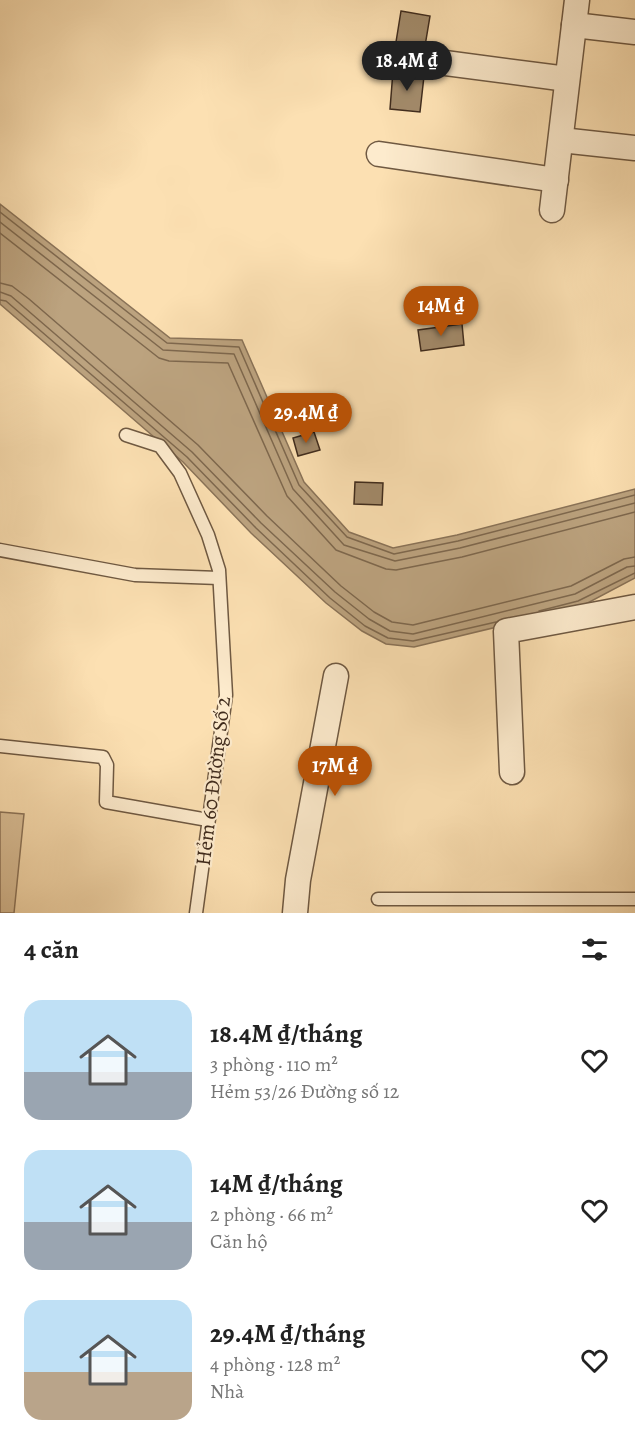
<!DOCTYPE html>
<html lang="vi">
<head>
<meta charset="utf-8">
<style>
	:root { --surface:#fff; --page:#f6f6f6; --text:#222; --muted:#767676; --accent:#b45309 }
	body { margin:0; font-family:Alegreya,serif; background:var(--page); color:var(--text); height:100vh; display:flex; flex-direction:column; font-size:22px; white-space:nowrap }
	* { box-sizing:border-box; margin:0 }
	p { font-size:20px; color:var(--muted) }
	.icon { flex:none; width:33px; height:33px; fill:none; stroke:currentColor; stroke-width:2; stroke-linecap:round; stroke-linejoin:round }
	.map { position:relative; height:913px; overflow:hidden }
	.sheet { display:flex; flex-direction:column; background:var(--surface); flex:1 }
	.sheet>* { flex:none }
	.price { position:absolute; translate:-50% -51px; padding:0 14px; border-radius:21px; background:var(--accent); color:#fff; font-size:20px; line-height:39px; filter:drop-shadow(0 2px 3px #0008) }
	.price::after { content:''; position:absolute; left:50%; top:36px; width:18px; height:14px; margin-left:-9px; background:inherit; clip-path:polygon(0 0,100% 0,50% 100%) }
	.price.active { background:#222; color:#fff }
	ul { padding:0; list-style:none }
	li { display:flex; align-items:center; gap:18px; height:150px; padding:0 24px }
	li span { display:grid; place-items:center; flex:none; width:168px; height:120px; border-radius:18px; color:#555 }
	li>.icon { margin-inline-start:auto }
	span .icon { width:72px; height:72px; fill:#fffc; stroke-width:1 }
	li b { font-size:26px }
	h2 { display:flex; justify-content:space-between; align-items:center; height:72px; padding:0 24px; font-size:26px }
	.map>svg:first-child { display:block }
</style>
</head>
<body>
<div class="map">
<svg width="635" height="913" viewBox="0 0 635 913">
	<rect width="100%" height="100%" fill="#fce0b2"/>
	<filter id="stains"><feTurbulence type="fractalNoise" baseFrequency=".00333" numOctaves="4"/><feColorMatrix values="0 0 0 0 .2 0 0 0 0 .09 0 0 0 0 .02 0 0 0 .5 -.17"/></filter>
	<radialGradient id="worn" r=".72"><stop offset=".6" stop-color="#630" stop-opacity="0"/><stop offset="1" stop-color="#630" stop-opacity=".3"/></radialGradient>
	<path fill="#dcc199" stroke="#8e765b" stroke-width="1.5" d="M0,812L24,814L14,913H0Z"/>
	<path fill="#bca37f" stroke="#8a7358" stroke-width="1.5" d="M0,204L170,338L242,340L304,482L349,532L393,548L457,535L635,489V578L580,607L414,647L386,644L362,631L326,603L251,533L183,462L0,304Z"/>
	<g fill="none" stroke-linecap="round" stroke-linejoin="round">
		<g stroke="#7e684e" stroke-width="1.5">
			<path d="M0,212L167,343L239,347L299,485L347,537L394,554L458,541L635,495"/>
			<path d="M0,222L163,350L234,354L293,489L344,545L395,561L460,548L635,503"/>
			<path d="M0,233L159,358L169,361L228,363L287,496L336,550L386,569L396,570L462,557L635,512"/>
			<path d="M0,283L12,286L29,299L198,445L267,516L341,586L374,612L392,622L413,625L571,586L624,559L635,557"/>
			<path d="M0,292L11,296L192,452L261,523L335,592L369,619L390,631L413,634L575,594L627,567L635,566"/>
			<path d="M0,300L6,301L187,457L256,528L330,598L365,626L388,638L413,641L496,622"/>
			<path d="M539,611L578,601L635,573"/>
		</g>
	</g>
	<g fill="#a28a6a" stroke="#402c1d" stroke-width="1.5">
		<path d="M401,11L430,16L425,46L396,42Z"/>
		<path d="M393,71L424,76L420,112L390,109Z"/>
		<path d="M462,324L464,345L421,351L418,330Z"/>
		<path d="M314,432L320,450L298,456L293,438Z"/>
		<path d="M355,482L383,483L382,505L354,504Z"/>
	</g>
	<g fill="none" stroke-linecap="round" stroke-linejoin="round">
		<defs>
			<g id="service">
				<path d="M126,435L160,446L180,473L208,535L219,570L226,695L196,913"/>
				<path d="M0,550L135,575L219,578"/>
				<path d="M0,746L103,757L107,765L106,802L208,820"/>
				<path d="M378,899H635"/>
			</g>
			<g id="minor">
				<path d="M574,25L635,32"/>
				<path d="M392,56L567,79"/>
				<path d="M561,140L635,148"/>
				<path d="M379,154L556,180"/>
				<path d="M552,210L577,0"/>
				<path d="M512,772L506,631L635,607"/>
				<path d="M295,913L298,880L336,676"/>
			</g>
		</defs>
		<use href="#service" stroke="#6f5942" stroke-width="15"/>
		<use href="#minor" stroke="#6f5942" stroke-width="27"/>
		<use href="#service" stroke="#fdebcd" stroke-width="12"/>
		<use href="#minor" stroke="#fdebcd" stroke-width="24"/>
	</g>
	<g text-anchor="middle" dominant-baseline="central" stroke-width="4.5" stroke-linejoin="round" paint-order="stroke">
		<g font-size="21" fill="#402c1d" stroke="#fdebcd">
			<text transform="translate(213 781) rotate(-83)">Hẻm 60 Đường Số 2</text>
		</g>
	</g>
	<rect width="100%" height="100%" filter="url(#stains)"/>
	<rect width="100%" height="100%" fill="url(#worn)"/>
</svg>
<b class="price active" style="left:407px;top:92px">18.4M ₫</b>
<b class="price" style="left:441px;top:337px">14M ₫</b>
<b class="price" style="left:306px;top:444px">29.4M ₫</b>
<b class="price" style="left:335px;top:797px">17M ₫</b>
</div>
<section class="sheet">
<h2>4 căn<svg class="icon" aria-label="filters" viewBox="0 0 24 24"><path d="M4 7h16M4 17h16"/><circle cx="9" cy="7" r="2"/><circle cx="15" cy="17" r="2"/></svg></h2>
<ul>
<li><span style="background:linear-gradient(#bfe0f5 60%,#9aa5b1 0)"><svg class="icon" aria-label="home" viewBox="0 0 24 24"><path d="M3 11l9-7 9 7M6 9v11h12V9"/></svg></span><div><b>18.4M ₫/tháng</b><p>3 phòng · 110 m²</p><p>Hẻm 53/26 Đường số 12</p></div><svg class="icon" aria-label="heart" viewBox="0 0 24 24"><path d="M12 20l-8-8c-3-5 5-10 8-4 3-6 11-1 8 4z"/></svg></li>
<li><span style="background:linear-gradient(#bfe0f5 60%,#9aa5b1 0)"><svg class="icon" aria-label="home" viewBox="0 0 24 24"><path d="M3 11l9-7 9 7M6 9v11h12V9"/></svg></span><div><b>14M ₫/tháng</b><p>2 phòng · 66 m²</p><p>Căn hộ</p></div><svg class="icon" aria-label="heart" viewBox="0 0 24 24"><path d="M12 20l-8-8c-3-5 5-10 8-4 3-6 11-1 8 4z"/></svg></li>
<li><span style="background:linear-gradient(#bfe0f5 60%,#b9a48a 0)"><svg class="icon" aria-label="home" viewBox="0 0 24 24"><path d="M3 11l9-7 9 7M6 9v11h12V9"/></svg></span><div><b>29.4M ₫/tháng</b><p>4 phòng · 128 m²</p><p>Nhà</p></div><svg class="icon" aria-label="heart" viewBox="0 0 24 24"><path d="M12 20l-8-8c-3-5 5-10 8-4 3-6 11-1 8 4z"/></svg></li>
</ul>
</section>
</body>
</html>
